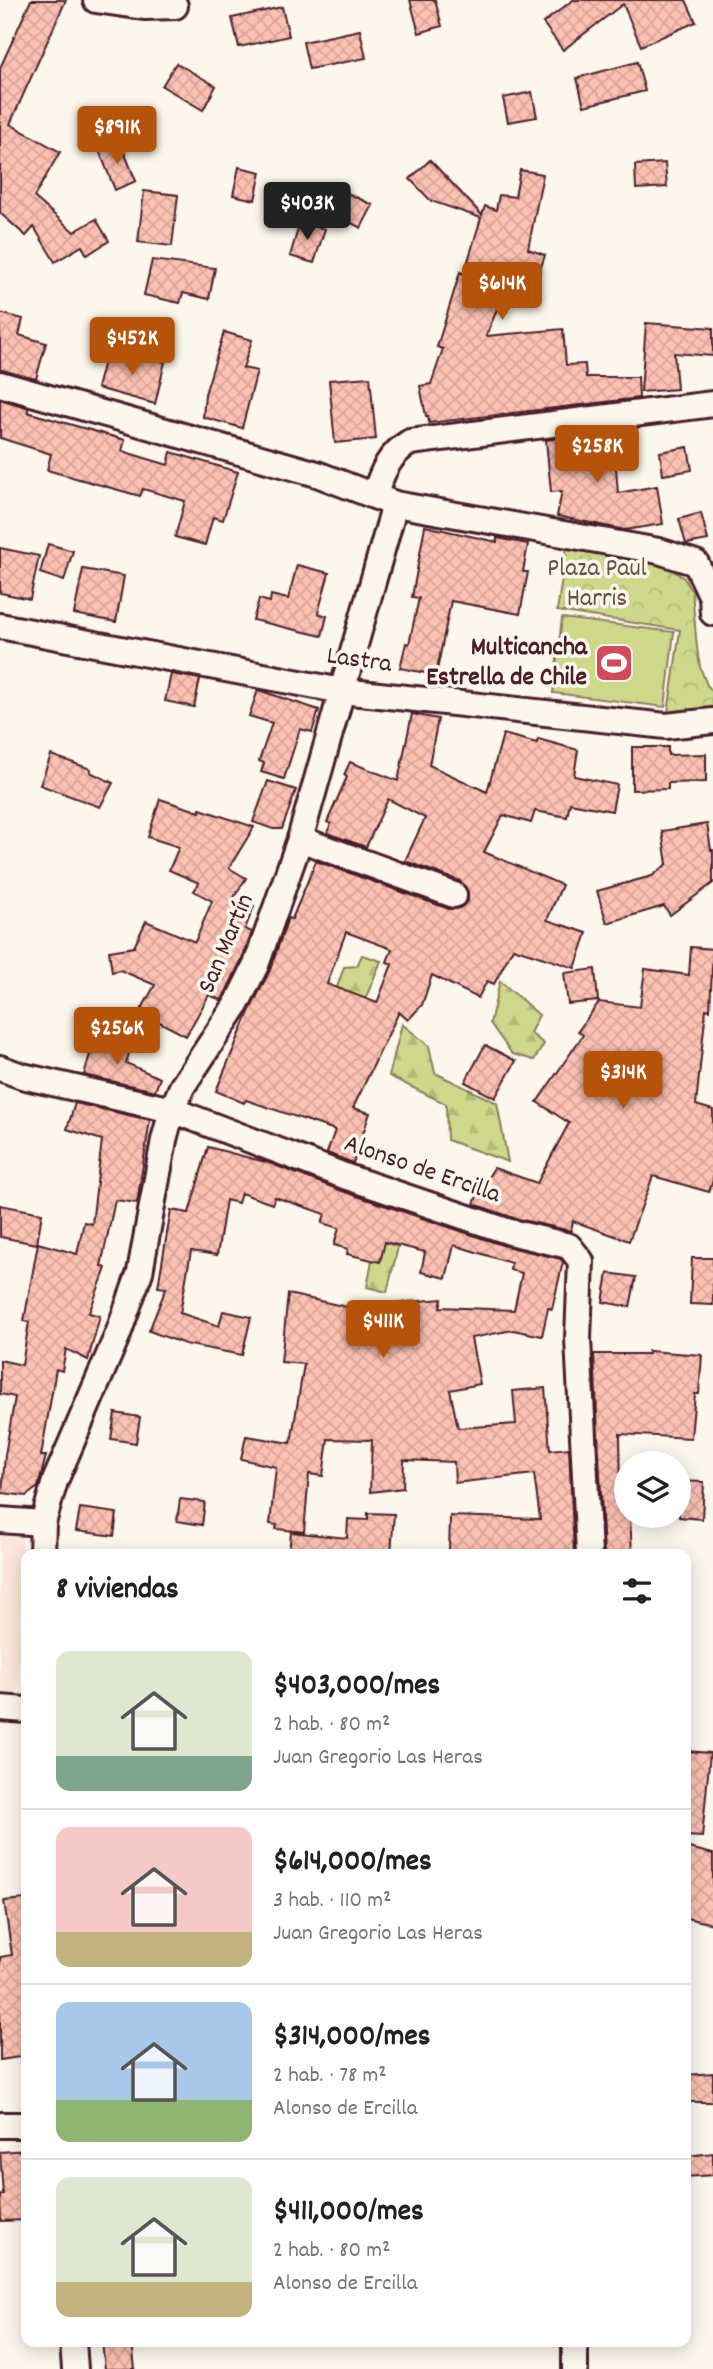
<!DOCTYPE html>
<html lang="es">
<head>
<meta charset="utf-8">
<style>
	:root { --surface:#fff; --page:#f2f2f2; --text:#202124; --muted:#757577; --line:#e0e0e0; --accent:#b45309 }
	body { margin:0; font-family:Dekko,sans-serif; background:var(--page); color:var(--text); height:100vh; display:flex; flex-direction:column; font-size:26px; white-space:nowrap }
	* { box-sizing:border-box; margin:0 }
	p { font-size:23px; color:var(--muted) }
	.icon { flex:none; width:38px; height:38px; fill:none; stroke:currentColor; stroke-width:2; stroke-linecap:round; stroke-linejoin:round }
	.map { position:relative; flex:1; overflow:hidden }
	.panel { position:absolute; left:21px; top:1549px; width:670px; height:798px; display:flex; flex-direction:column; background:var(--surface); border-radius:14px; box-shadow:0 4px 18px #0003 }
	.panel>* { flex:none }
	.controls { position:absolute; left:614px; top:1451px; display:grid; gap:14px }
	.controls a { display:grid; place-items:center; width:77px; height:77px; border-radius:50%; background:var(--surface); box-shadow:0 4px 18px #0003; font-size:35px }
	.price { position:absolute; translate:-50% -60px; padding:0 16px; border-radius:7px; background:var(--accent); color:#fff; font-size:23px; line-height:46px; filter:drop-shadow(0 2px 4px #0008) }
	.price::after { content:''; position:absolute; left:50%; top:42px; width:21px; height:16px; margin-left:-10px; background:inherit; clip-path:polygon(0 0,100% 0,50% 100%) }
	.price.active { background:#222; color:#fff }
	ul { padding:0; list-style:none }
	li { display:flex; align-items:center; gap:21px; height:175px; padding:0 35px }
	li+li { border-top:2px solid var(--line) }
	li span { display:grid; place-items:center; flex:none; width:196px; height:140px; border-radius:14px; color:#555 }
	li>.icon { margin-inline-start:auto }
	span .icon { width:84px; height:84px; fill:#fffc; stroke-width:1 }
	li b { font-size:30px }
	h2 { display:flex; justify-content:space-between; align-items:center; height:84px; padding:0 35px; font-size:30px }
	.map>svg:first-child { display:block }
</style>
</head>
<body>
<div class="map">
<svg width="713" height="2369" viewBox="0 0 713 2369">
	<defs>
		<pattern id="forest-firs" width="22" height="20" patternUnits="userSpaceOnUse" patternTransform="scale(1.75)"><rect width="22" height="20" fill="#cdd88b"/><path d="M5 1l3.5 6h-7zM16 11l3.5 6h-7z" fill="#b2b978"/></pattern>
		<pattern id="park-crowns" width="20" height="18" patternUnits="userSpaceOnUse" patternTransform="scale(1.75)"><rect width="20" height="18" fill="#cdd88b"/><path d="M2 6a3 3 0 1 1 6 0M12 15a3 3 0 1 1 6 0" fill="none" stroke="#b2b978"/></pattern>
		<pattern id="building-cross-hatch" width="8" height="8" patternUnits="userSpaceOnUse" patternTransform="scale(1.75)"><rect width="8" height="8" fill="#fbc1b2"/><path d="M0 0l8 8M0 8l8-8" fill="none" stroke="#d9a599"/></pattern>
	</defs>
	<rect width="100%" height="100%" fill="#fbf7ec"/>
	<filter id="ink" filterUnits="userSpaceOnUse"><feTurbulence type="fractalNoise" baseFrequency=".0143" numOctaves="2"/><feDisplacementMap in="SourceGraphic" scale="14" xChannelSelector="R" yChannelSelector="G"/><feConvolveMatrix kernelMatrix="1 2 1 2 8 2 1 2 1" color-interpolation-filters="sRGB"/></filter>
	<g filter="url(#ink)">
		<path fill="#fbe7db" d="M0,1525L23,1526L18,1694L0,1692Z"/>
		<g fill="url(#forest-firs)" stroke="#8c7c5b" stroke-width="2">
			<path d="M362,955L381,961L365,1000L334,996L344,967L357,966Z"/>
			<path d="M500,981L539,1015L530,1033L544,1044L534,1060L512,1054L490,1023Z"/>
			<path d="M402,1024L429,1046L435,1073L497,1103L508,1162L447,1140L446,1104L389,1076Z"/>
			<path d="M376,1239L398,1247L387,1292L367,1287Z"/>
		</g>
		<path fill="url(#park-crowns)" stroke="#8c7c5b" stroke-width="2" d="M567,546L663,563L684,578L692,591L697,648L700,667L707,685L713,692V714L668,713L680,630L557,611Z"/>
		<path fill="#cdd88b" stroke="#8c7c5b" stroke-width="2" d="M562,618L674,632L665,707L553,693Z"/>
		<g fill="url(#building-cross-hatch)" stroke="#4a1f2b" stroke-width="2" fill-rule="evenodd">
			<path d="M31,0H66L10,124L60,152L34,197L74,232L96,219L109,241L87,255L82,246L55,262L34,227L26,236L0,213V68Z"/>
			<path d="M410,0H435L442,26L419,33Z"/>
			<path d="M573,0H686L696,22L641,46L623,4L563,50L543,23Z"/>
			<path d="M282,7L289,36L239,47L232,18Z"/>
			<path d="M360,30L366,58L309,69L303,42Z"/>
			<path d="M637,62L645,91L584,106L577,78Z"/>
			<path d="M176,63L216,86L203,110L162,86Z"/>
			<path d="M532,92L537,117L508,122L503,98Z"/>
			<path d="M120,142L136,181L115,190L99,150Z"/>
			<path d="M430,160L482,215L485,206L496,210L499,195L515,197L520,170L543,174L528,249L545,255L537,279L513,271L486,336L563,329L566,365L585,364L586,377H638L639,398L429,423L428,416H426L420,386L431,384L443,349L437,347L460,272L464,274L481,218L431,201L410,179Z"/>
			<path d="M665,163L667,187L636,189L635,165Z"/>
			<path d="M239,167L261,172L255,200L233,195Z"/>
			<path d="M144,191L178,195L172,246L138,242Z"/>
			<path d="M343,191L373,205L361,228L332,213Z"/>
			<path d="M300,222L325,229L314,263L290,256Z"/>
			<path d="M152,260L215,268L209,299L183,293L180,303L144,295Z"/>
			<path d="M0,313L23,319L19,335L46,343L36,379L0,370Z"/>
			<path d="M646,323L713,328V356L674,353L677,389L641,392Z"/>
			<path d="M224,332L252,340L243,368L257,371L242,428L203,417L205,394Z"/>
			<path d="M107,350L143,360L144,357L165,362L155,404L97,388Z"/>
			<path d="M370,377L376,439L335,443L329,380Z"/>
			<path d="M0,399L29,408L27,412L125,440L122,451L168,465L171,452L238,472L223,520L213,517L205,545L175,537L185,501L143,489L140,496L47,470L51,454L0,438Z"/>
			<path d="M613,431L618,493L657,486L663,524L625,530L557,516L562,491L551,492L546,440Z"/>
			<path d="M688,447L692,470L663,475L660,452Z"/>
			<path d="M701,513L708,540L686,544L679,519Z"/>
			<path d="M425,526L497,542V538L528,544L523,572H528L520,614L451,601L436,675L400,668L406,643L409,644L419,598L412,597Z"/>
			<path d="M48,544L73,551L64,581L40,573Z"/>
			<path d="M0,548L39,556L30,599L0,593Z"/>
			<path d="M297,565L329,573L318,613L327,616L322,636L253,620L259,599L270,602L271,595L288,599Z"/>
			<path d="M83,569L124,576L116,622L74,614Z"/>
			<path d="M171,674L200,679L194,707L165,701Z"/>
			<path d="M258,690L319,710L312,732L300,729L284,779L261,772L264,763L259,761L272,723L249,716Z"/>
			<path d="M412,714L438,719L429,765L487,792L503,734L537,743L538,739L578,750L574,776L617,785L612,811L570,803L567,817L535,811L531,823L503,815L484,852L562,885L547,920L587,933L575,968L513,948L494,984L487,981L478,998L432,975L422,1005L408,1020L399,1012L353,1108L370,1113L353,1163L327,1153L335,1130L246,1100L244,1103L216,1091L249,1012L270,970L288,918L292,919L316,861L449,909H457L468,901V892L460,881L405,861L425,818L388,799L366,847L327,833L331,824L327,822L347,777L344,775L350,762L398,781ZM346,932L392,949L387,962L392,964L377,1003L327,984Z"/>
			<path d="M632,747H668V755L706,754V782L668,783V789L632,790Z"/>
			<path d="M51,755L91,769L90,772L113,783L100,807L40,785Z"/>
			<path d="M268,781L296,790L282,829H273L253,822Z"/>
			<path d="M160,799L200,812V809L254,827L229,868L246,878L233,899L254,906L245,929L252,932L242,959L223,998L221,1000L209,995L186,1036L140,1012L155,985L120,970L112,972L109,951L134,947L146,921L195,942L212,901L194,891L199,883L169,870L179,847L148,837Z"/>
			<path d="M707,824L711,850H713V883L670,915L664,906L607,923L597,891L652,876L667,864L662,831Z"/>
			<path d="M691,947L713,949L710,1010L706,1009L696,1105L713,1110V1180L709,1192L653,1176L629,1241L573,1221L571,1231L514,1218L474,1204L479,1191L494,1168L537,1183L569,1123L537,1102L583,1035L578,1031L599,1002L640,1007L645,969L689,975Z"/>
			<path d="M595,969L598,1001L568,1004L564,973Z"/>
			<path d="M94,1040L130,1050L126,1063L160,1078L155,1091L84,1075Z"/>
			<path d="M485,1045L516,1061L495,1098L465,1082Z"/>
			<path d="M75,1103L150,1120L137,1203L115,1200L101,1266L106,1268L89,1313L100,1316L88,1360L66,1349L62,1371L56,1369L41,1456H46L38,1487L26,1496L2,1493L5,1455L15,1397L0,1394V1360L22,1365L29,1322L24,1321L38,1243L77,1254L84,1222L92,1224L102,1140L67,1129Z"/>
			<path d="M208,1147L269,1163L342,1191L505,1246L561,1259L563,1262L552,1309L548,1308L542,1336L513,1330L471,1338L480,1384L450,1390L458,1428L516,1424L513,1391L545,1388L550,1450L569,1448L574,1554H449L450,1516L540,1519L534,1474L455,1483L454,1462L404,1460L403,1488L370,1492L372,1440L328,1439L323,1476L309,1474L304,1532L276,1529L277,1525L270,1524L276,1467L241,1459L246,1436L291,1443L304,1364L281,1362L288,1294L347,1307L442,1299L440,1307L514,1310L522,1273L510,1270L511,1263L454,1245L446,1278L421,1272L425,1252L385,1242L380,1262L347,1254L348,1249L334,1245L339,1228L322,1223L325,1214L275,1197L272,1204L241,1193L238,1203L226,1200L217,1255L191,1251L180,1313L219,1326L223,1311L251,1317L242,1355L185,1344L149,1331L166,1288L158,1287L171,1210L189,1213Z"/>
			<path d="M0,1205L42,1213L37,1244L0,1237Z"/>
			<path d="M692,1258H713V1305L690,1304Z"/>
			<path d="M608,1273L636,1277L630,1307L603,1302Z"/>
			<path d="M648,1351L702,1355L699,1394H695L691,1438L620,1434L621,1496H626V1516H630L632,1554H604L594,1354H648Z"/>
			<path d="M115,1413L140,1417L136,1443L111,1439Z"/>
			<path d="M679,1481L704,1482L702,1519L679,1517Z"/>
			<path d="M180,1499L205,1502L202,1525L177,1521Z"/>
			<path d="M80,1508L117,1513L114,1536L76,1531Z"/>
			<path d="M368,1513L394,1514L391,1554H289L291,1532L347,1538L348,1519L368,1520Z"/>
			<path d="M686,1751L710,1753L702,1837L686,1836Z"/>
			<path d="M689,1848L713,1854V1924L686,1918V1860Z"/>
			<path d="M26,1899V2056L0,2060V1957L12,1955L4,1901Z"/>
			<path d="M713,2073V2102H686V2075Z"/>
			<path d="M26,2150V2220L1,2221L0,2195H3L0,2152Z"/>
			<path d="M713,2153V2175L686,2177V2156Z"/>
			<path d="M102,2342H132L135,2369H105Z"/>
		</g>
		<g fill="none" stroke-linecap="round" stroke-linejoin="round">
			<defs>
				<g id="minor">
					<path d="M96,0L144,7L175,6"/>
					<path d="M0,384L317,474L395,504L659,551L696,563L712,597L713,613"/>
					<path d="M374,496C382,473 388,455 410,442L713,404"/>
					<path d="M0,626L342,691L666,726L713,721"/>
					<path d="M300,839L454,895"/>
					<path d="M0,1068L22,1076L172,1110L347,1177L510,1232L569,1246L581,1261L578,1339L589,1554"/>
					<path d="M0,1520L43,1523"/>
					<path d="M42,1554L43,1523L55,1481L118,1334L140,1272L164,1140L172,1110L182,1087L236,1005L256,965L300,839L395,504"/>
					<path d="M0,1708L26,1710"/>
					<path d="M0,2125H26"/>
					<path d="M73,2342L75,2369"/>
					<path d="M575,2342V2369"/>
				</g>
			</defs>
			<use href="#minor" stroke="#4a1f2b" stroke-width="30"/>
			<use href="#minor" stroke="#fbf7ec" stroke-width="24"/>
		</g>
	</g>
	<defs>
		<symbol id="stadium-square" viewBox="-11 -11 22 22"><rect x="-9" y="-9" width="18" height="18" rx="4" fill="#d1495b" stroke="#fbf7ec"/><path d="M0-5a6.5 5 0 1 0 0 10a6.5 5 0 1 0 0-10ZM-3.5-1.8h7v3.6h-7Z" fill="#fff"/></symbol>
	</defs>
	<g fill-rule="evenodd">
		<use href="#stadium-square" x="592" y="641" width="44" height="44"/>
	</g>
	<g text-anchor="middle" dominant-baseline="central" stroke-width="7" stroke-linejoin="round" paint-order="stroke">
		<g font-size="26" fill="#6b4d43" stroke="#fbf7ec">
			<text x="597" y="569">Plaza Paul<tspan x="597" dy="30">Harris</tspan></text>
		</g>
		<g font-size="26" font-weight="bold" fill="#4a1f2b" stroke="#fbf7ec" text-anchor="end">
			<text x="587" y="648">Multicancha<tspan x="587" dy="30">Estrella de Chile</tspan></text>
		</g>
		<g font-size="26" fill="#4a1f2b" stroke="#fbf7ec">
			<text transform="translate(359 661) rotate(8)">Lastra</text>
			<text transform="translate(227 944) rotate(-67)">San Martín</text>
			<text transform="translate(422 1170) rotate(19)">Alonso de Ercilla</text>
		</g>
	</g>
</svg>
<div class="controls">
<a><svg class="icon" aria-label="layers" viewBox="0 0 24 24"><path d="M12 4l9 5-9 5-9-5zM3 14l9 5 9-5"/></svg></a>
</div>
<b class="price" style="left:117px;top:166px">$891K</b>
<b class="price active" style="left:307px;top:242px">$403K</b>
<b class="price" style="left:502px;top:322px">$614K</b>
<b class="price" style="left:132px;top:377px">$452K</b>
<b class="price" style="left:597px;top:485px">$258K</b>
<b class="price" style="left:117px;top:1067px">$256K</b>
<b class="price" style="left:623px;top:1111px">$314K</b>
<b class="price" style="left:383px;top:1360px">$411K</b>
<section class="panel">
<h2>8 viviendas<svg class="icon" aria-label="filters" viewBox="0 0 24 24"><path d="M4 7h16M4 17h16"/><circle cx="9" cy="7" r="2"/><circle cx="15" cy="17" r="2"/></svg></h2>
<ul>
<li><span style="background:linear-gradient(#dfe7d0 75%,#7fa58c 0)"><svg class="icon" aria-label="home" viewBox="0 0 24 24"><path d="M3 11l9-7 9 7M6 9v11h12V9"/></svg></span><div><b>$403,000/mes</b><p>2 hab. · 80 m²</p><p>Juan Gregorio Las Heras</p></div></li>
<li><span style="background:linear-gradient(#f6c9c9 75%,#c2b280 0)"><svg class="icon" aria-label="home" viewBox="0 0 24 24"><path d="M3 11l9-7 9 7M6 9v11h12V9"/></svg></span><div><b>$614,000/mes</b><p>3 hab. · 110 m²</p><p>Juan Gregorio Las Heras</p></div></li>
<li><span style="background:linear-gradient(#a9c7e8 70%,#8fb573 0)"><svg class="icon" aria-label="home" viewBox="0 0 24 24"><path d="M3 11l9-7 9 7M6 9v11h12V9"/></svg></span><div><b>$314,000/mes</b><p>2 hab. · 78 m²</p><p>Alonso de Ercilla</p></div></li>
<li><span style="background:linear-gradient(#dfe7d0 75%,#c2b280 0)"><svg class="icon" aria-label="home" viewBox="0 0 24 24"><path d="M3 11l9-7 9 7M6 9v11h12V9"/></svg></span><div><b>$411,000/mes</b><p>2 hab. · 80 m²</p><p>Alonso de Ercilla</p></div></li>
</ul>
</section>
</div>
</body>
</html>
